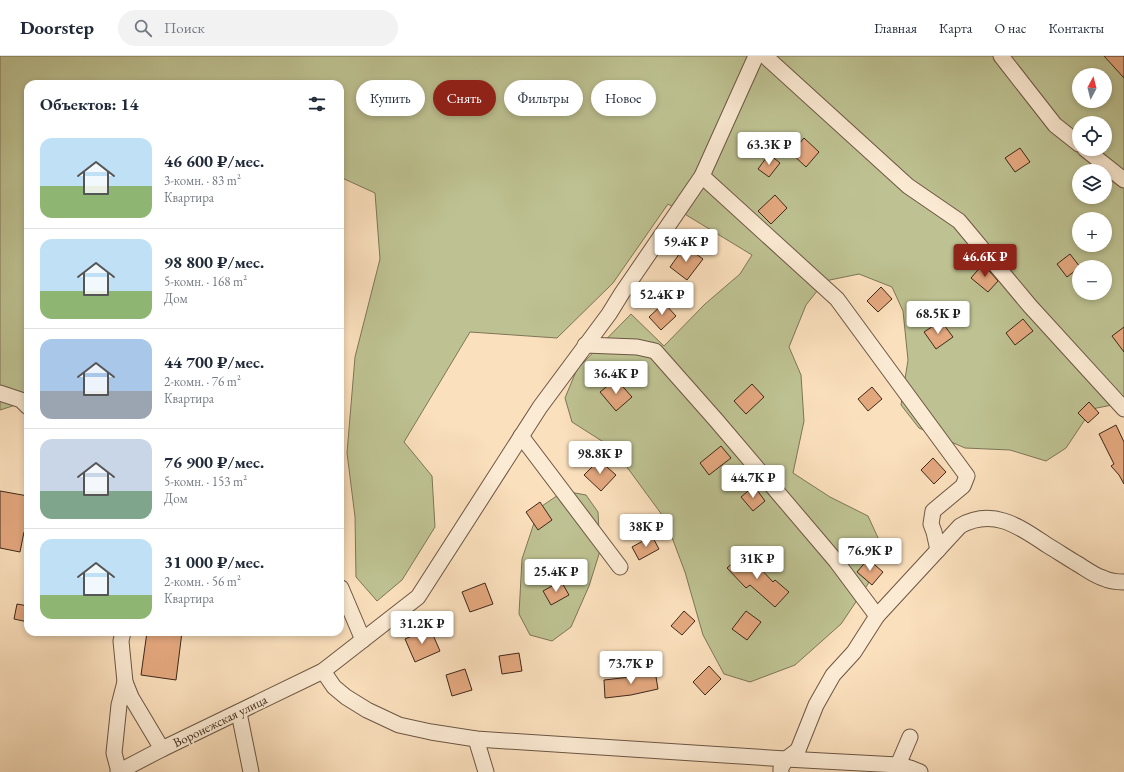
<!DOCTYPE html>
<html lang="ru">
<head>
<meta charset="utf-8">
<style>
	:root { --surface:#fff; --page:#f2f2f3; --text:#1f2937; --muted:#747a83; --line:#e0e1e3; --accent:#8f2418 }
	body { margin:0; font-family:"EB Garamond",serif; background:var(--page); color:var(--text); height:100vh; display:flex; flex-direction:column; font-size:15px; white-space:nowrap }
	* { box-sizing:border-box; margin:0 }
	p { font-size:13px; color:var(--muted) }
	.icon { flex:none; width:22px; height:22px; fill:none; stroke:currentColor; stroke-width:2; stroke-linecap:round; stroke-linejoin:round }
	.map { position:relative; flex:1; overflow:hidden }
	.side { position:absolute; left:24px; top:24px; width:320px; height:556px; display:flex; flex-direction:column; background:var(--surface); border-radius:12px; box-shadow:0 2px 6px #0003 }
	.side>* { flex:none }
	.top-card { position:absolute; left:356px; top:24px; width:380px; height:36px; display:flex; gap:8px }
	.needle { width:26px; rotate:7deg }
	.controls { position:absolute; left:1072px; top:12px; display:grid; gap:8px }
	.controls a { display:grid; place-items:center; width:40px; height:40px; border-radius:50%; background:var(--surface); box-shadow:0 2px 6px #0003; font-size:20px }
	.price { position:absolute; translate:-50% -34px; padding:0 9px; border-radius:4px; background:#fff; color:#222; font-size:13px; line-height:26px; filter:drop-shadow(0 1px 2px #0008) }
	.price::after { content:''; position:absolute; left:50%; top:24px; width:12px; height:9px; margin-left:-6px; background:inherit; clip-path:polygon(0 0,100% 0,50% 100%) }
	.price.current { background:var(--accent); color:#fff }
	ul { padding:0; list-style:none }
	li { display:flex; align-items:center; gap:12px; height:100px; padding:0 16px }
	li+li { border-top:1px solid var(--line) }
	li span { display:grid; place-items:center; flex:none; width:112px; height:80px; border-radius:12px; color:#555 }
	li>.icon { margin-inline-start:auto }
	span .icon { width:48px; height:48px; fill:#fffc; stroke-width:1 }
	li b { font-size:17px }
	h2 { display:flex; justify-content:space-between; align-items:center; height:48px; padding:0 16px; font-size:17px }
	.pill { padding:0 14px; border-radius:18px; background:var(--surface); box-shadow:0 2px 6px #0003; font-size:14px; line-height:36px }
	.pill.current { background:var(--accent); color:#fff }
	header { display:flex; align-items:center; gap:24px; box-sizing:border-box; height:56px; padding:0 20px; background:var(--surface); border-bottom:1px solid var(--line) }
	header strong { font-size:19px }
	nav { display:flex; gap:22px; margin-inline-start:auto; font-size:14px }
	.search { width:280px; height:36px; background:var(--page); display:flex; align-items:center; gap:10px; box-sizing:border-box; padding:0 14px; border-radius:22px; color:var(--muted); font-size:15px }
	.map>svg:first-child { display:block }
</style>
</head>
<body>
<header>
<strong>Doorstep</strong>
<div class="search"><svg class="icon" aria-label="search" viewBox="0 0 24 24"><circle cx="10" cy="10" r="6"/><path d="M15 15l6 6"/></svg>Поиск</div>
<nav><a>Главная</a><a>Карта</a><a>О нас</a><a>Контакты</a></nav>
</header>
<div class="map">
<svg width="1124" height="716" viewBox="0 0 1124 716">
	<rect width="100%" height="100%" fill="#fbe0bd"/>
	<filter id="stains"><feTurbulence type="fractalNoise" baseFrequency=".005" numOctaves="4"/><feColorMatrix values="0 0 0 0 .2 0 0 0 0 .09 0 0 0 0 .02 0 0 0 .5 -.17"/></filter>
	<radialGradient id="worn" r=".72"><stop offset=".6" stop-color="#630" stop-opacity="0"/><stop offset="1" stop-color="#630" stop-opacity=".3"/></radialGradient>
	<g fill="#bec292" stroke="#7e7556" fill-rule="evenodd">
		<path d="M0,0H1124V352L1117,348L1092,353L1066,392L1046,405L1010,394L965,392L919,372L901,349L908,304L903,255L892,231L859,218L825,225L806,249L789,291L801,319L804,365L793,417L830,441L868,460L879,484L868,528L841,568L795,609L750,626L724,618L703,579L685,516L665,463L613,392L572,366L565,342L577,313L631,258L664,290L705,248L740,218L752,199L683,157L668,148L613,227L557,282L470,276L404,386L432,420L435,471L402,524L377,545L356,521L355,461L347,397L355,301L380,203L375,137L340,121V28H28V345L0,354ZM1079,19H1105V45H1079ZM1079,67H1105V93H1079ZM1079,115H1105V141H1079ZM1079,163H1105V189H1079ZM1079,211H1105V237H1079Z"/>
		<path d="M564,435L586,439L598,456L600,495L589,530L571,571L552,585L530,579L519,558L522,503L539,452Z"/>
	</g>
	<g fill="#e4a87f" stroke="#3d281a">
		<path d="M1104,0H1124V22Z"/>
		<path d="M804,82L819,96L806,111L791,97Z"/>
		<path d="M1020,92L1030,106L1015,116L1005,102Z"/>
		<path d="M769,98L780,107L769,121L758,113Z"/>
		<path d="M775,139L787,152L771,168L758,155Z"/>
		<path d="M685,190L703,203L687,224L670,211Z"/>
		<path d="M1070,198L1080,211L1067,221L1057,208Z"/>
		<path d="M983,208L998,225L988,236L971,222Z"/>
		<path d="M881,231L892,243L878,256L867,245Z"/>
		<path d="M664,247L676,260L661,274L649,261Z"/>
		<path d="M1023,263L1033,275L1015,289L1006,277Z"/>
		<path d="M941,265L953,281L936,293L924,276Z"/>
		<path d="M1124,271V296L1112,280Z"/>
		<path d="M616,323L632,341L616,355L600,336Z"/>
		<path d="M752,328L764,341L746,358L734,345Z"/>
		<path d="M872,331L882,343L868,355L858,343Z"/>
		<path d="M1089,346L1099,357L1088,367L1078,357Z"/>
		<path d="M1116,369L1124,386V428L1119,419L1111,410L1114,408L1099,378Z"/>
		<path d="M721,390L731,402L709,419L700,407Z"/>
		<path d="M933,402L946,416L934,428L921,414Z"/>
		<path d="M599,404L616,419L601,435L584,419Z"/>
		<path d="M754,430L765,445L753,455L741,441Z"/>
		<path d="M0,435L28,440V477L24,476L20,496L0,492Z"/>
		<path d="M540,446L552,464L538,474L526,456Z"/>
		<path d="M652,480L659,493L639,504L632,491Z"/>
		<path d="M745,496L773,526L775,524L789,536L775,551L750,529L746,532L727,512Z"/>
		<path d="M868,503L883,516L872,529L857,516Z"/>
		<path d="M561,525L569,539L551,549L543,535Z"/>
		<path d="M485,527L493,548L470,556L462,536Z"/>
		<path d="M17,548L28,550V566L14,563Z"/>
		<path d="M684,555L695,565L682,579L671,570Z"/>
		<path d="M746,555L761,566L747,584L732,573Z"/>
		<path d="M430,572L440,595L415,606L405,583Z"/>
		<path d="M147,576H182L176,624L141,619Z"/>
		<path d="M519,597L522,615L502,618L499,600Z"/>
		<path d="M709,610L721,623L705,639L693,626Z"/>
		<path d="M465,613L472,634L452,640L446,619Z"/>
		<path d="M655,615L658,633L631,639L605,642L604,624L639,620L638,618Z"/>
	</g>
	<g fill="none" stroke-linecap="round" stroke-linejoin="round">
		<defs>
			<g id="minor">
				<path d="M765,0L908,130L959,165L1030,250L1124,353"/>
				<path d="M1001,0L1055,69L1079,88"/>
				<path d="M1085,93L1124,124"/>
				<path d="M702,120L837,243L967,420L963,430L933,455L931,468L934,476L938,494"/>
				<path d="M585,289L637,291L655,295L716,364L836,505L877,560L854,596L833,619L816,649L798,694L786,703L781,712V716"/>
				<path d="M0,337L21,344L28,351"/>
				<path d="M521,380L620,511"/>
				<path d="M341,532L363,584"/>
				<path d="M877,560L960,470C993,451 1020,471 1047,489C1057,495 1066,501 1076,507C1085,512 1093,519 1103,522C1109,525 1117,526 1124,526"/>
				<path d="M123,576L121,585L125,626L131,641L162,693"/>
				<path d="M323,615L334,631L346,641L367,654L399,669L431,676L476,683L786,703L898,709L910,712L920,716"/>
				<path d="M239,657L251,716"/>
				<path d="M476,683L486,716"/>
				<path d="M898,709L910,681"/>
				<path d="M118,716L162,693L323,615L418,541L540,351L609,258L622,237L702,120L756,0"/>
				<path d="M119,716L114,697L119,649L125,626"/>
			</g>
		</defs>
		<use href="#minor" stroke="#6c5643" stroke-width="17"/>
		<use href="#minor" stroke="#fcebd4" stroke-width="15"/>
	</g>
	<g text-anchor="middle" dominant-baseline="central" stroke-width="3" stroke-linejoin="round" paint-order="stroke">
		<g font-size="13" fill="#3d281a" stroke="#fcebd4">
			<text transform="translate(220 665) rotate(-26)">Воронежская улица</text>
		</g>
	</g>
	<rect width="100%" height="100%" filter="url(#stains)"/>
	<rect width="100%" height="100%" fill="url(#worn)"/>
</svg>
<div class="controls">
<a><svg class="needle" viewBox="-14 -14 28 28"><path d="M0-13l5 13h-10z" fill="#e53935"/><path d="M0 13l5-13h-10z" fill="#747a83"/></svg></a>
<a><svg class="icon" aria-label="locate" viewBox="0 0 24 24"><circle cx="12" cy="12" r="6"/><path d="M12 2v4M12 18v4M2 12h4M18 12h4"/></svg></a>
<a><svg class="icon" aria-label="layers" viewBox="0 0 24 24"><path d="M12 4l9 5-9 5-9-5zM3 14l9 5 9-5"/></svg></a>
<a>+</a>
<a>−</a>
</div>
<b class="price" style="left:769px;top:110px">63.3K ₽</b>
<b class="price" style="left:686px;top:207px">59.4K ₽</b>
<b class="price current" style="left:985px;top:222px">46.6K ₽</b>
<b class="price" style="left:662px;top:260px">52.4K ₽</b>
<b class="price" style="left:938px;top:279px">68.5K ₽</b>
<b class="price" style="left:616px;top:339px">36.4K ₽</b>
<b class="price" style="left:600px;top:419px">98.8K ₽</b>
<b class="price" style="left:753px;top:443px">44.7K ₽</b>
<b class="price" style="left:646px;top:492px">38K ₽</b>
<b class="price" style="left:870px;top:516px">76.9K ₽</b>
<b class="price" style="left:757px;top:524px">31K ₽</b>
<b class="price" style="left:556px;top:537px">25.4K ₽</b>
<b class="price" style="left:422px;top:589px">31.2K ₽</b>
<b class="price" style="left:631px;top:629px">73.7K ₽</b>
<div class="top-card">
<a class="pill">Купить</a>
<a class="pill current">Снять</a>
<a class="pill">Фильтры</a>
<a class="pill">Новое</a>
</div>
<section class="side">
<h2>Объектов: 14<svg class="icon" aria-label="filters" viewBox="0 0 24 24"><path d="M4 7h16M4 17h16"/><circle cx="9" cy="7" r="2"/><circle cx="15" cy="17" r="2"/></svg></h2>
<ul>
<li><span style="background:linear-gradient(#bfe0f5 60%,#8fb573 0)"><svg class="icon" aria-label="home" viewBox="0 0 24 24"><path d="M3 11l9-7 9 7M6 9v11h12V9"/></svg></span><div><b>46 600 ₽/мес.</b><p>3-комн. · 83 m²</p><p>Квартира</p></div></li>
<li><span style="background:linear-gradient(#bfe0f5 65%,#8fb573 0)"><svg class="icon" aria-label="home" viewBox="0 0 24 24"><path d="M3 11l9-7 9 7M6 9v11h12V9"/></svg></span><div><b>98 800 ₽/мес.</b><p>5-комн. · 168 m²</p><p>Дом</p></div></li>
<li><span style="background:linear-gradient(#a9c7e8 65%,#9aa5b1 0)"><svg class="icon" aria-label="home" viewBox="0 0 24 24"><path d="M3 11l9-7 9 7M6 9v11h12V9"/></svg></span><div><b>44 700 ₽/мес.</b><p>2-комн. · 76 m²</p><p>Квартира</p></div></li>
<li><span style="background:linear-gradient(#c9d6e8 65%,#7fa58c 0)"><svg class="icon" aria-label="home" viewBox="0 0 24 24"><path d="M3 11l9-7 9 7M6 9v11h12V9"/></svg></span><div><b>76 900 ₽/мес.</b><p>5-комн. · 153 m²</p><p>Дом</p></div></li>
<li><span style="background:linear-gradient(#bfe0f5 70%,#8fb573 0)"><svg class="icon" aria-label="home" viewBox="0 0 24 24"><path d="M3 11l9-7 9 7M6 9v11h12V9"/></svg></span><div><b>31 000 ₽/мес.</b><p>2-комн. · 56 m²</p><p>Квартира</p></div></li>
</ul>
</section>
</div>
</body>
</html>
